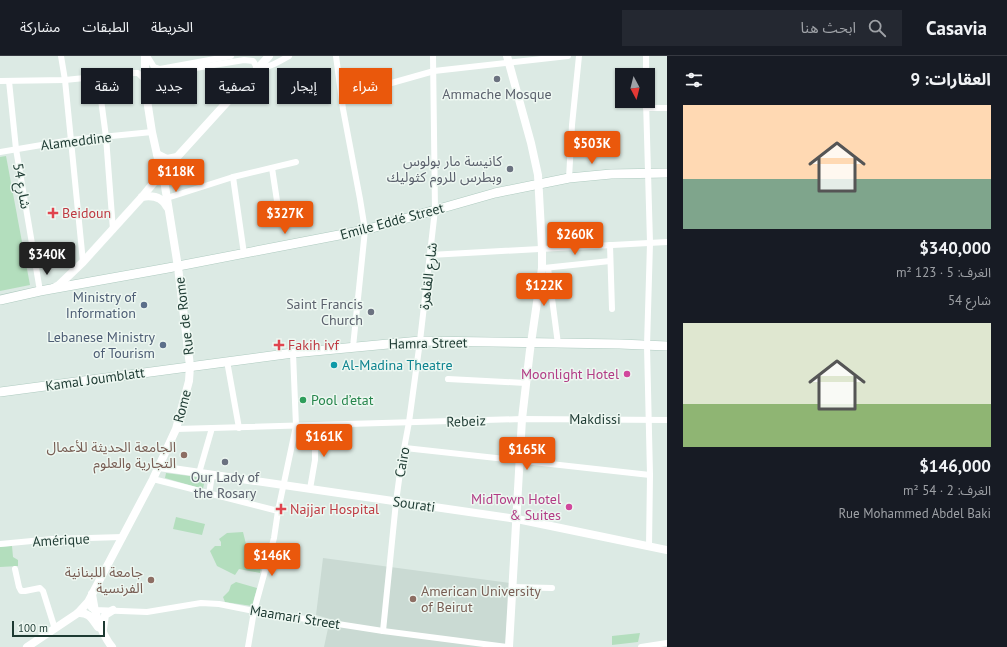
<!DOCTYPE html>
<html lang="ar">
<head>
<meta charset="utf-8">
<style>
	:root { --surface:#171b24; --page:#242831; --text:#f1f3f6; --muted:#9ea1a6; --line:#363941; --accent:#ea580c }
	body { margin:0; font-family:"PT Sans","Noto Sans Arabic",sans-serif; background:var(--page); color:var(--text); direction:rtl; height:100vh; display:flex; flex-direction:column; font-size:15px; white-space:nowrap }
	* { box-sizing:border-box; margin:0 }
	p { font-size:13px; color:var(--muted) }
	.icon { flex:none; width:22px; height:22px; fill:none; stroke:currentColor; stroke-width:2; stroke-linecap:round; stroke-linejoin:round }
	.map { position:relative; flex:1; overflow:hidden; direction:ltr }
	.drawer { display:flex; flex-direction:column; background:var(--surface); width:340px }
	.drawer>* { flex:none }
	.top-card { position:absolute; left:12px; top:12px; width:380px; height:36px; direction:rtl; display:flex; gap:8px }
	.needle { width:26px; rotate:173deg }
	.controls { position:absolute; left:615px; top:12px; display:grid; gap:8px }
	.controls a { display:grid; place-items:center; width:40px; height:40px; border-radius:0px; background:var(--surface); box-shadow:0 1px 3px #0004; font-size:20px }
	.scale { position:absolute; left:12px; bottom:10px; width:93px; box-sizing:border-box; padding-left:4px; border:2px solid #1d3a32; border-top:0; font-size:11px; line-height:14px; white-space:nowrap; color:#1d3a32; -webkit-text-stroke:3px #edf7f1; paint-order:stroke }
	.price { position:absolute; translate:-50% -34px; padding:0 9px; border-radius:4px; background:var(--accent); color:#fff; font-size:13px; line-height:26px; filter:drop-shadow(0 1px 2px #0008) }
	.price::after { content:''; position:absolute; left:50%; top:24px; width:12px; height:9px; margin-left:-6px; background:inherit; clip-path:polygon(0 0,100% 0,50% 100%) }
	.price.on { background:#222; color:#fff }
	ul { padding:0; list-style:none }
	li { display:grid; align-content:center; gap:8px; height:212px; padding:0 16px }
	li span { display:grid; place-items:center; height:124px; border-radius:0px; color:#555 }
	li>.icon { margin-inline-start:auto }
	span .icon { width:72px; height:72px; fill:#fffc; stroke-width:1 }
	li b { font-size:17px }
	h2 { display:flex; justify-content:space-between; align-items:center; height:48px; padding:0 16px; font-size:17px }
	.pill { padding:0 14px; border-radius:0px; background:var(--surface); box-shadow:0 1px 3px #0004; font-size:14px; line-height:36px }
	.pill.on { background:var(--accent); color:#fff }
	header { display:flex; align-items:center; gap:24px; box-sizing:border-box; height:56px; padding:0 20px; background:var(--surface); border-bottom:1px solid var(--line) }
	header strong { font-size:19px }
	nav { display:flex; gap:22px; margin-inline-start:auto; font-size:14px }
	.search { width:280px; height:36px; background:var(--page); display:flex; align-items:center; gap:10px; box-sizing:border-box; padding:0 14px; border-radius:0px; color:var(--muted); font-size:15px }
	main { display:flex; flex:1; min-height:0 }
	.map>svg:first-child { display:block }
</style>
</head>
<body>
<header>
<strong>Casavia</strong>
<div class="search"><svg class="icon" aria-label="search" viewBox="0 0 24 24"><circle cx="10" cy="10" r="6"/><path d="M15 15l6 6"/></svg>ابحث هنا</div>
<nav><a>الخريطة</a><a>الطبقات</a><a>مشاركة</a></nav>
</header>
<main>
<section class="drawer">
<h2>العقارات: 9<svg class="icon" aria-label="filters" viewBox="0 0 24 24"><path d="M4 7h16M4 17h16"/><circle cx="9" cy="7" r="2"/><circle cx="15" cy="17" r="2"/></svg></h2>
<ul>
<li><span style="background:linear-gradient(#ffd9b3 60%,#7fa58c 0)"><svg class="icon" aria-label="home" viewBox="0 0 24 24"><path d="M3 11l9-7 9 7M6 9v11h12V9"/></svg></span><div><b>$340,000</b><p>الغرف: 5 · 123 m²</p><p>شارع 54</p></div></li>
<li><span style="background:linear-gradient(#dfe7d0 65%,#8fb573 0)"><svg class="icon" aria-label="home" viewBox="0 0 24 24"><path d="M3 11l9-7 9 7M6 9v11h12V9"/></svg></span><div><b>$146,000</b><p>الغرف: 2 · 54 m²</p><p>Rue Mohammed Abdel Baki</p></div></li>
</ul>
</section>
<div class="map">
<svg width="667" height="591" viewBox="0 0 667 591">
	<rect width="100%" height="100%" fill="#dceae4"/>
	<path fill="#cadad3" d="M323,502L510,527L505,591H324L330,563L316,559Z"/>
	<g fill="#b3debd">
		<path d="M6,100L30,229L0,235V101Z"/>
		<path d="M166,417L205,422L203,433L165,422Z"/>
		<path d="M176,461L205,468L202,479L173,473Z"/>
		<path d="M243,476L246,488L245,495L263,500L260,517L239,513L235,519L217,510L210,495L215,490H221V486L219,483L227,477Z"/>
		<path d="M12,490L13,501L18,504V510L0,511V491Z"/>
		<path d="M236,526L257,532L252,550L225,546L223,541L229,535L231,529Z"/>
		<path d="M640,577L638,586L612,589V580Z"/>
	</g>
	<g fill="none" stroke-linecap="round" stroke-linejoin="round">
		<defs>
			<g id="secondary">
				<path d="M0,244L40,235L168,212L365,174L495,137L569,122L611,118L667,117"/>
				<path d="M0,336L293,297L420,285L620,288L667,290"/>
			</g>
		</defs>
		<use href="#secondary" stroke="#afcbc0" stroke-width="10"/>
		<g stroke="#fff" stroke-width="6">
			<path d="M61,0L65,24L83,206"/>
			<path d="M147,0L154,11L160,13L231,0"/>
			<path d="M336,0L343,53L360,143L365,174L353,291"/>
			<path d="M646,0V19"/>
			<path d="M98,21L106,81L113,174"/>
			<path d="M0,25L65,24L133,17H138L145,24L153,19L244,4L253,5L255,8L257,13C269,12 278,6 289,0"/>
			<path d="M9,25L16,93L40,235"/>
			<path d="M342,41L434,15L568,0"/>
			<path d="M646,45L650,187L647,290L650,419L649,491"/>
			<path d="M646,52H667"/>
			<path d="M0,96L71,84L152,76"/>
			<path d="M272,112L279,158"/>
			<path d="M233,121L244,198"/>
			<path d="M569,122L572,69L579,0"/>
			<path d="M167,142L233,121L296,106"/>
			<path d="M610,189L612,253"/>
			<path d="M430,199L667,186"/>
			<path d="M544,212L610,205"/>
			<path d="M548,212L558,288"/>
			<path d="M227,305L239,372"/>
			<path d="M448,323L525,327"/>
			<path d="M176,373L522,363L667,364"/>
			<path d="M405,392L650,419"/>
			<path d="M199,417L212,372"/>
			<path d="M153,423L278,455"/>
			<path d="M310,433L315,404V370"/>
			<path d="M209,438L212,419"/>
			<path d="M0,488L53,483L123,481"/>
			<path d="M15,513L19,531L21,535H25L40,532L43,535L55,573"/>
			<path d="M513,531L552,532"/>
			<path d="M88,546L91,552L95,554L147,556L201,547L219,548L254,555L383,575L507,591"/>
			<path d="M383,575L396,446L401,409L409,366L420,285L435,154L433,0"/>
			<path d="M248,591L254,555L274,482L278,455L296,370L293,297"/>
			<path d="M641,591L667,587"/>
		</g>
		<g stroke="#fff" stroke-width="8">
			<path d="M507,0L531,87L538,119L542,193V212L530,294L522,363L509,591"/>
			<path d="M157,98L167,103L177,101"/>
			<path d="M142,141C153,139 162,141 167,151"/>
			<path d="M53,232L59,229L83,206L142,141L160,119V112L152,76L145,31V0"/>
			<path d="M159,411L517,463L667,494"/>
			<path d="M92,538C94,556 101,577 112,591"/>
			<path d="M78,557C89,556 92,563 98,571"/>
			<path d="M103,573L105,559L113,554"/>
			<path d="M27,591L78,557L88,546L153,423L176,373L189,325L190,310L178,211L164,124V120L168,111L269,0"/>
		</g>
		<use href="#secondary" stroke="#fff" stroke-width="9"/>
	</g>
	<g fill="#6b7280" stroke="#edf7f1" stroke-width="1.5">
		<circle cx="497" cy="23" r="4"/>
		<circle cx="510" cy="113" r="4"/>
		<circle cx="371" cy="256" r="4"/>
		<circle cx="225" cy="406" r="4"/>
	</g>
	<g fill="#e0444e" stroke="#edf7f1" stroke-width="1.5">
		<path d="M51 151h4v4h4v4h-4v4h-4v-4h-4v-4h4z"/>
		<path d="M277 283h4v4h4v4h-4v4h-4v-4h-4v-4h4z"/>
		<path d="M279 447h4v4h4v4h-4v4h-4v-4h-4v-4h4z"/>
	</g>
	<g fill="#5c6f8a" stroke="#edf7f1" stroke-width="1.5">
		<circle cx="144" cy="249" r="4"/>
		<circle cx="163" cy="289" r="4"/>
	</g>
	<circle fill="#0f9aa8" stroke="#edf7f1" stroke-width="1.5" cx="334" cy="309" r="4"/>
	<g fill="#d1479c" stroke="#edf7f1" stroke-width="1.5">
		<circle cx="627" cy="318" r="4"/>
		<circle cx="569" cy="451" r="4"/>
	</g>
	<circle fill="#2e9e5b" stroke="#edf7f1" stroke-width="1.5" cx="303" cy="344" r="4"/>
	<g fill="#8d6e63" stroke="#edf7f1" stroke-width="1.5">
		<circle cx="184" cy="399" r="4"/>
		<circle cx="151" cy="524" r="4"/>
		<circle cx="413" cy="543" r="4"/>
	</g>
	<g text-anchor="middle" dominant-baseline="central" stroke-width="3" stroke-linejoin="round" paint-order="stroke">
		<g font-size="14" fill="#5b616d" stroke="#edf7f1">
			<text x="497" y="38">Ammache Mosque</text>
			<text x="502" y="105" text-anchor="end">كانيسة مار بولوس<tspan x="502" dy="16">وبطرس للروم كثوليك</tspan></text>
			<text x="363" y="248" text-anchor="end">Saint Francis<tspan x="363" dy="16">Church</tspan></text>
			<text x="225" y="421">Our Lady of<tspan x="225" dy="16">the Rosary</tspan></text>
		</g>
		<g font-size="14" fill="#1d3a32" stroke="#edf7f1">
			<text transform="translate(76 85) rotate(-7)">Alameddine</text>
			<text transform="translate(22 130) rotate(80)">شارع 54</text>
			<text transform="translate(392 165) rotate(-15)">Emile Eddé Street</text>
			<text transform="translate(428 220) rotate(-83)">شارع القاهرة</text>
			<text transform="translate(184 260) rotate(-97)">Rue de Rome</text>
			<text transform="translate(428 287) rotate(-1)">Hamra Street</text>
			<text transform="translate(95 323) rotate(-8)">Kamal Joumblatt</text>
			<text transform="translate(182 350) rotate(-75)">Rome</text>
			<text x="595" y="363">Makdissi</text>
			<text transform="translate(466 365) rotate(-2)">Rebeiz</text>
			<text transform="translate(402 406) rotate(-80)">Cairo</text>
			<text transform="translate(414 448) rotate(8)">Sourati</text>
			<text transform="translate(61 484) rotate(-3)">Amérique</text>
			<text transform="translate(295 561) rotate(9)">Maamari Street</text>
		</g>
		<g font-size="14" fill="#be3a42" stroke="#edf7f1" text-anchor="start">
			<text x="62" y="157">Beidoun</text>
			<text x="288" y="289">Fakih ivf</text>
			<text x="290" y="453">Najjar Hospital</text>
		</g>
		<g font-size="14" fill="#4e5e75" stroke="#edf7f1" text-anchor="end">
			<text x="136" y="241">Ministry of<tspan x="136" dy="16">Information</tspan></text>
			<text x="155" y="281">Lebanese Ministry<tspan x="155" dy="16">of Tourism</tspan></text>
		</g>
		<g font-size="14" fill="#0d838f" stroke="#edf7f1" text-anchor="start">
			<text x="342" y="309">Al-Madina Theatre</text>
		</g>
		<g font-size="14" fill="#b23c85" stroke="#edf7f1" text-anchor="end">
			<text x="619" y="318">Moonlight Hotel</text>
			<text x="561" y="443">MidTown Hotel<tspan x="561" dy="16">&amp; Suites</tspan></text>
		</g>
		<g font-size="14" fill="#27864d" stroke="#edf7f1" text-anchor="start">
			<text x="311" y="344">Pool d’etat</text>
		</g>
		<g font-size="14" fill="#785e54" stroke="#edf7f1" text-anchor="end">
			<text x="176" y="391">الجامعة الحديثة للأعمال<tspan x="176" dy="16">التجارية والعلوم</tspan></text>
			<text x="143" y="516">جامعة اللبنانية<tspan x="143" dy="16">الفرنسية</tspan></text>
			<text x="421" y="535" text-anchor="start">American University<tspan x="421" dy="16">of Beirut</tspan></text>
		</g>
	</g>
</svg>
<div class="controls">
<a><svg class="needle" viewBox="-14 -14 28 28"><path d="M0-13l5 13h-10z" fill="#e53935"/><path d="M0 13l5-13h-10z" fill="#9ea1a6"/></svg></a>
</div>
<div class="scale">100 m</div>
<b class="price" style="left:592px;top:109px">$503K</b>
<b class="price" style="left:176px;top:137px">$118K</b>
<b class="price" style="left:285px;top:179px">$327K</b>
<b class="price" style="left:575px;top:200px">$260K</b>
<b class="price on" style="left:47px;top:220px">$340K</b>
<b class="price" style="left:544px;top:251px">$122K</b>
<b class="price" style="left:324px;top:402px">$161K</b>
<b class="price" style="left:527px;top:415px">$165K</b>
<b class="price" style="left:272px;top:521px">$146K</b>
<div class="top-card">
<a class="pill on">شراء</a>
<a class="pill">إيجار</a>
<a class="pill">تصفية</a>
<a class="pill">جديد</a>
<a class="pill">شقة</a>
</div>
</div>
</main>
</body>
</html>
